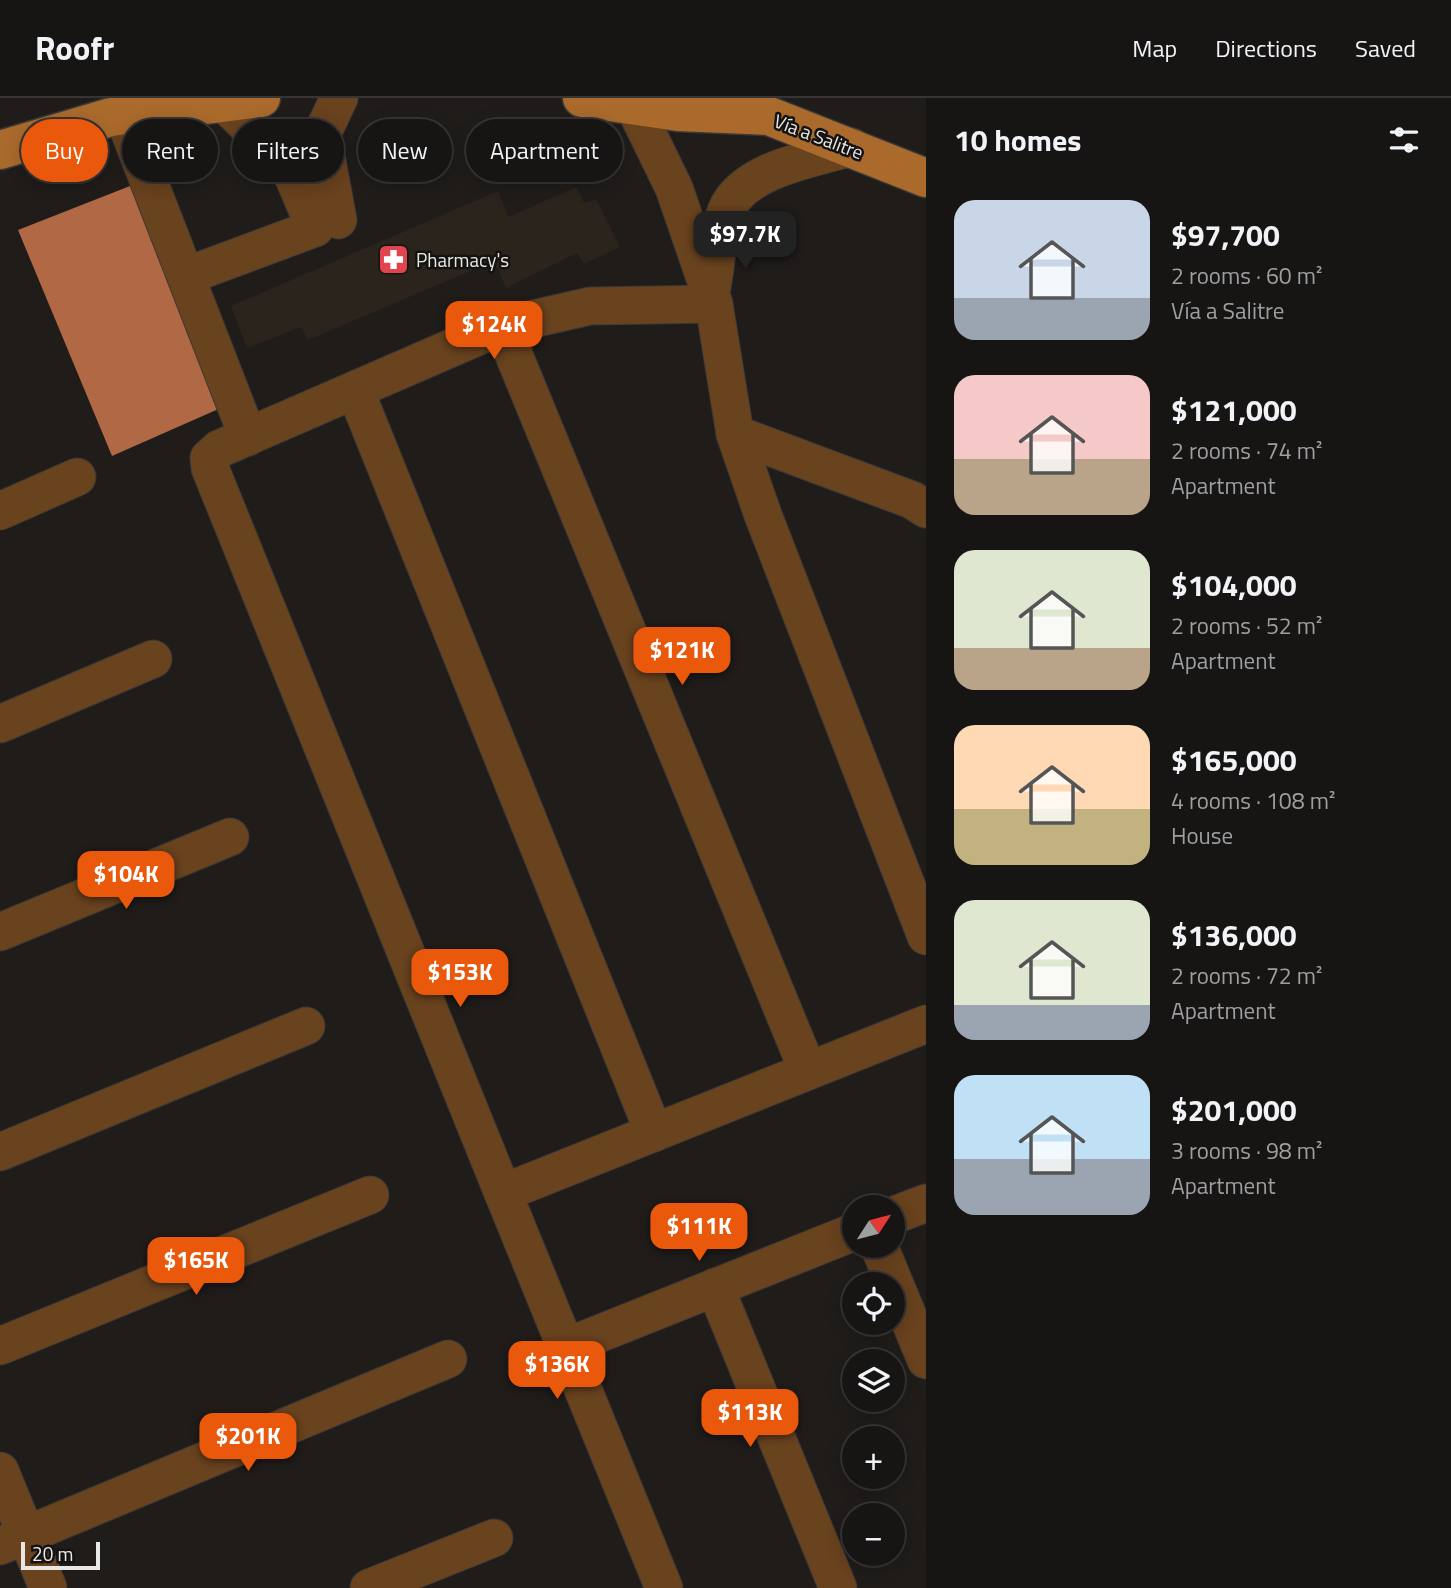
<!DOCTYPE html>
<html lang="en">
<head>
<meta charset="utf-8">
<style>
	:root { --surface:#171514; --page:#242222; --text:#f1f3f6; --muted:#9e9fa0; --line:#363434; --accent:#ea580c }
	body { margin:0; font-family:"Titillium Web",sans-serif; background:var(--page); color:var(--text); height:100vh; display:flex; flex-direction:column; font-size:26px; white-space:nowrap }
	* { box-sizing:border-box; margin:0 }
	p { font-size:23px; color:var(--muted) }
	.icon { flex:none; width:38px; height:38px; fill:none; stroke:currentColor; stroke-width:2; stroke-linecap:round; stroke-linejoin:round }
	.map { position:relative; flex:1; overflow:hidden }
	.details { display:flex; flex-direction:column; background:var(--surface); width:525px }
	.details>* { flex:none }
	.hud { position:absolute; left:21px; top:21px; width:665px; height:63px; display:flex; gap:14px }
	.needle { width:46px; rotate:54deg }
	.controls { position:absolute; left:842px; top:1097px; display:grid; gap:14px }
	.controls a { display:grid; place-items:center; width:63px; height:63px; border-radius:50%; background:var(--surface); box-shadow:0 4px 18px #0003,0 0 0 2px var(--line); font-size:35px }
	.scale { position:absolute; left:21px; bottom:18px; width:79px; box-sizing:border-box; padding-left:7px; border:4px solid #eae8e6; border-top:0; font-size:19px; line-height:24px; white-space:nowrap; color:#eae8e6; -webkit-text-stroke:5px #151311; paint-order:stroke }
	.price { position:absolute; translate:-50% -60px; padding:0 16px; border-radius:14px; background:var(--accent); color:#fff; font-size:23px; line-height:46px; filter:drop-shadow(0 2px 4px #0008) }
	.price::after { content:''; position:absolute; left:50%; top:42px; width:21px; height:16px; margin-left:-10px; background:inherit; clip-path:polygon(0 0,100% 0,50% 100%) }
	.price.on { background:#222; color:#fff }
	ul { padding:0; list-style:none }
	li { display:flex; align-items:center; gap:21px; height:175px; padding:0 28px }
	li span { display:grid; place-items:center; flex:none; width:196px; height:140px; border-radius:21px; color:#555 }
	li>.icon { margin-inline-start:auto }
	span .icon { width:84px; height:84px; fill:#fffc; stroke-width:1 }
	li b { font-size:30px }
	h2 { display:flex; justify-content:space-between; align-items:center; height:84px; padding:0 28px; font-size:30px }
	.tag { padding:0 24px; border-radius:32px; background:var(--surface); box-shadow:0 4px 18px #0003,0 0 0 2px var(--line); font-size:24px; line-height:63px }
	.tag.on { background:var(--accent); color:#fff }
	header { display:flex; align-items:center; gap:42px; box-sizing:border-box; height:98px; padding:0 35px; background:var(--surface); border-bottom:2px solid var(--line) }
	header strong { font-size:33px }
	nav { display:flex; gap:38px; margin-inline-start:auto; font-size:24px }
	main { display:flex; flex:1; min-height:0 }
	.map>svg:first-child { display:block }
</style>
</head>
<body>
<header>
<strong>Roofr</strong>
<nav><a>Map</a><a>Directions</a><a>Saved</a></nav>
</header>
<main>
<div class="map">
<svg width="926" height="1490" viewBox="0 0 926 1490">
	<rect width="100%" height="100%" fill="#1f1c1a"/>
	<path fill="#2b241d" d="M576,89L584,105L596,101L620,149L584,166L577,155L506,190L494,163L308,242L301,229L247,250L231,208L498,93L508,119Z"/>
	<path fill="#b06944" d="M130,88L145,102L223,309L112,358L18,132Z"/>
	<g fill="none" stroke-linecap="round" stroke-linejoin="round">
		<defs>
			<g id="minor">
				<path d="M634,8L674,90L714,206L590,208L502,228L219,351L209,360L210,370L503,1095L926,926"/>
				<path d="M123,17L248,339"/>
				<path d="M338,122L322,36L339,0"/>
				<path d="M186,178L315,130L293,78L279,58L225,6"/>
				<path d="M712,189C717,164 717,132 728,109C748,70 814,61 852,49"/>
				<path d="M714,206L735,336L763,417L926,838"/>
				<path d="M502,228L808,973"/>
				<path d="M355,292L654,1035"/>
				<path d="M735,336L912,402L926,411"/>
				<path d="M0,413L77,379"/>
				<path d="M0,626L153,561"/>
				<path d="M0,834L230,739"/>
				<path d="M0,1054L306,928"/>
				<path d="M503,1095L664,1490"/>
				<path d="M892,1118L926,1105"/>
				<path d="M879,1148L926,1262"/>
				<path d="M715,1189L838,1490"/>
				<path d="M0,1248L370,1097"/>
				<path d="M566,1249L854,1134"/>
				<path d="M0,1373L48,1490"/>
				<path d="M0,1448L448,1261"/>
				<path d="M369,1490L494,1440"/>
			</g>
			<g id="major">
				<path d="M582,0L678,14L769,18L926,80"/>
				<path d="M0,52L111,19L261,0"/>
			</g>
		</defs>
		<use href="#minor" stroke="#3b3937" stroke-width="39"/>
		<use href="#major" stroke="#3b3937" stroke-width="41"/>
		<use href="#minor" stroke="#69421e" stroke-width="37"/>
		<use href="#major" stroke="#aa6a2c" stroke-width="38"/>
	</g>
	<defs>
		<symbol id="pharmacy-square" viewBox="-11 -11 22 22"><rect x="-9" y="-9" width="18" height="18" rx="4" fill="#e0444e" stroke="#151311"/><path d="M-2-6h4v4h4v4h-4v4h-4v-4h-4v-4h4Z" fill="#fff"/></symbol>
	</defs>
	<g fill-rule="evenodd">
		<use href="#pharmacy-square" x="376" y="144" width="35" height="35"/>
	</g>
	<g text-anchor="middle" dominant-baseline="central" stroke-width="5" stroke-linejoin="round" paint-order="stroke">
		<g font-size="19" fill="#eae8e6" stroke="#151311">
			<text transform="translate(819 38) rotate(21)">Vía a Salitre</text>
		</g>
		<g font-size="19" fill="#eae8e6" stroke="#151311" text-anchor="start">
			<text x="416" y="161">Pharmacy's</text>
		</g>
	</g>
</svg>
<div class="controls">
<a><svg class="needle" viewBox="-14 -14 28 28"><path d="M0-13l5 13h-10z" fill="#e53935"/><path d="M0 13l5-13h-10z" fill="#9e9fa0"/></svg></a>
<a><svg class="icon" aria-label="locate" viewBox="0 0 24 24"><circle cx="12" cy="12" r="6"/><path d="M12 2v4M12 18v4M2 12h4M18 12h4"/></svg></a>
<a><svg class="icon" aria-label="layers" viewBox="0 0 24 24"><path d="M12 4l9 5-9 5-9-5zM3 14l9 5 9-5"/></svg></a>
<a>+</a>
<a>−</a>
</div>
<div class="scale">20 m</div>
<b class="price on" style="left:745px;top:173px">$97.7K</b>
<b class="price" style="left:494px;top:263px">$124K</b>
<b class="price" style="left:682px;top:589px">$121K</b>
<b class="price" style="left:126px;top:813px">$104K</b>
<b class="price" style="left:460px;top:911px">$153K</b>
<b class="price" style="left:699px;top:1165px">$111K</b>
<b class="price" style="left:196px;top:1199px">$165K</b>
<b class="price" style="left:557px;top:1303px">$136K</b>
<b class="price" style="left:750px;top:1351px">$113K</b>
<b class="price" style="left:248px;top:1375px">$201K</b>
<div class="hud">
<a class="tag on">Buy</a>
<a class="tag">Rent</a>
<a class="tag">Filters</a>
<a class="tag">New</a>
<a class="tag">Apartment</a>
</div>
</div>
<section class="details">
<h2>10 homes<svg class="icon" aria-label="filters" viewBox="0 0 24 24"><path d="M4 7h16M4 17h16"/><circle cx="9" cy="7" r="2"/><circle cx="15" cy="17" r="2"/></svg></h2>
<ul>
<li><span style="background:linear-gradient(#c9d6e8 70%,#9aa5b1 0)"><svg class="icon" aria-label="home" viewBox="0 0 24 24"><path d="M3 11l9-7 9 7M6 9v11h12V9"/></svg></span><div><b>$97,700</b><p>2 rooms · 60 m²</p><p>Vía a Salitre</p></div></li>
<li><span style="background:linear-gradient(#f6c9c9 60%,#b9a48a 0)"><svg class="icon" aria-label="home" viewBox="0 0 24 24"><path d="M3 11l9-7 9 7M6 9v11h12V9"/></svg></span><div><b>$121,000</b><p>2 rooms · 74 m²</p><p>Apartment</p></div></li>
<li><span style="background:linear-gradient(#dfe7d0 70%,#b9a48a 0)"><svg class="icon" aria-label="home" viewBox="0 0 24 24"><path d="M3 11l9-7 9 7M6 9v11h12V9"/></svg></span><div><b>$104,000</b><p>2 rooms · 52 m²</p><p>Apartment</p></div></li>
<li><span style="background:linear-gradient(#ffd9b3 60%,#c2b280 0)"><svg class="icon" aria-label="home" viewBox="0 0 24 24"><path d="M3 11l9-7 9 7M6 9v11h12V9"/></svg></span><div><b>$165,000</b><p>4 rooms · 108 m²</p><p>House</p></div></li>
<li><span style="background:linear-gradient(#dfe7d0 75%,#9aa5b1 0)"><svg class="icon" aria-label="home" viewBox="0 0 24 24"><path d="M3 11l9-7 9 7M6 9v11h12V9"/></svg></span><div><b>$136,000</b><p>2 rooms · 72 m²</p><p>Apartment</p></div></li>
<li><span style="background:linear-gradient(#bfe0f5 60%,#9aa5b1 0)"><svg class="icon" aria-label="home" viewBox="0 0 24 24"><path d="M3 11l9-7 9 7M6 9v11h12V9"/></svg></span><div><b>$201,000</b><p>3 rooms · 98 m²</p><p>Apartment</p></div></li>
</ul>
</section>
</main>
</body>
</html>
